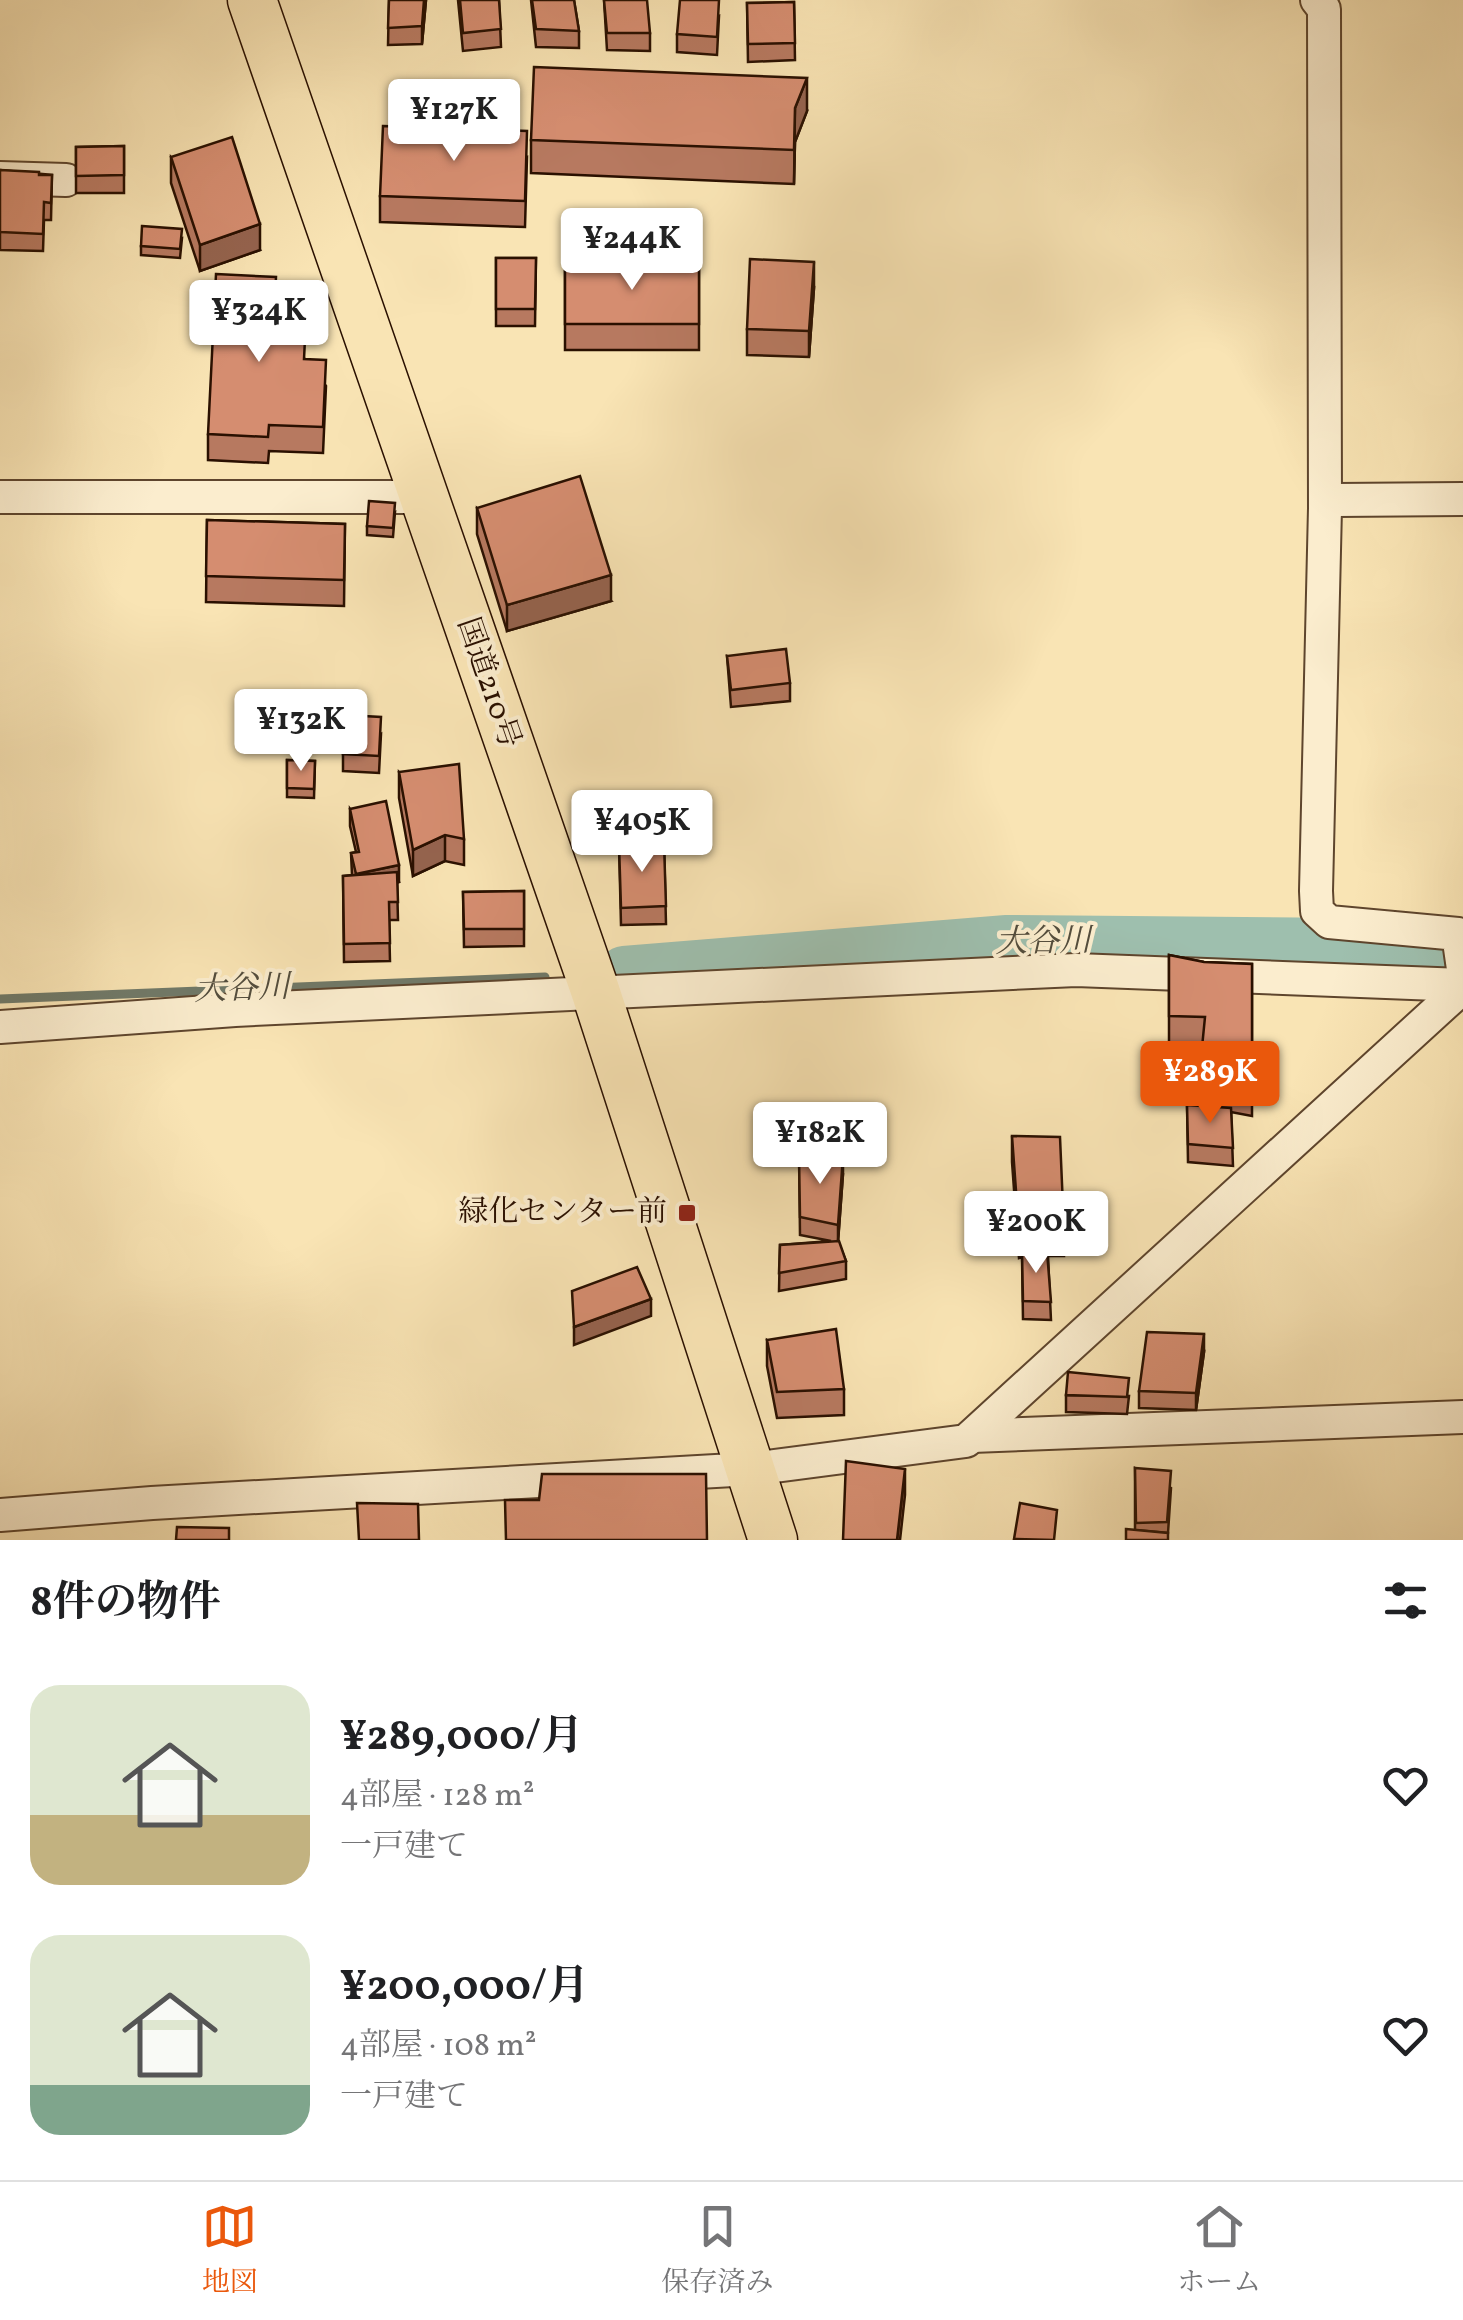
<!DOCTYPE html>
<html lang="ja">
<head>
<meta charset="utf-8">
<style>
	:root { --surface:#fff; --page:#f6f6f6; --text:#202124; --muted:#757577; --line:#e0e0e0; --accent:#ea580c }
	body { margin:0; font-family:Vollkorn,"Noto Serif JP",serif; background:var(--page); color:var(--text); height:100vh; display:flex; flex-direction:column; font-size:38px; white-space:nowrap }
	* { box-sizing:border-box; margin:0 }
	p { font-size:32px; color:var(--muted) }
	.icon { flex:none; width:55px; height:55px; fill:none; stroke:currentColor; stroke-width:2; stroke-linecap:round; stroke-linejoin:round }
	.map { position:relative; height:1540px; overflow:hidden }
	.details { display:flex; flex-direction:column; background:var(--surface); flex:1 }
	.details>* { flex:none }
	.price { position:absolute; translate:-50% -85px; padding:0 22px; border-radius:10px; background:#fff; color:#222; font-size:32px; line-height:65px; filter:drop-shadow(0 2px 5px #0008) }
	.price::after { content:''; position:absolute; left:50%; top:60px; width:30px; height:22px; margin-left:-15px; background:inherit; clip-path:polygon(0 0,100% 0,50% 100%) }
	.price.active { background:var(--accent); color:#fff }
	ul { padding:0; list-style:none }
	li { display:flex; align-items:center; gap:30px; height:250px; padding:0 30px }
	li span { display:grid; place-items:center; flex:none; width:280px; height:200px; border-radius:30px; color:#555 }
	li>.icon { margin-inline-start:auto }
	span .icon { width:120px; height:120px; fill:#fffc; stroke-width:1 }
	li b { font-size:42px }
	h2 { display:flex; justify-content:space-between; align-items:center; height:120px; padding:0 30px; font-size:42px }
	.tab-bar { display:flex; justify-content:space-around; align-items:center; height:140px; border-top:2px solid var(--line); background:var(--surface); font-size:28px; color:var(--muted) }
	.tab-bar a { display:grid; justify-items:center; gap:5px }
	.tab-bar .active { color:var(--accent) }
	.map>svg:first-child { display:block }
</style>
</head>
<body>
<div class="map">
<svg width="1463" height="1540" viewBox="0 0 1463 1540">
	<rect width="100%" height="100%" fill="#f9e4b4"/>
	<filter id="stains"><feTurbulence type="fractalNoise" baseFrequency=".002" numOctaves="4"/><feColorMatrix values="0 0 0 0 .2 0 0 0 0 .09 0 0 0 0 .02 0 0 0 .5 -.17"/></filter>
	<radialGradient id="worn" r=".72"><stop offset=".6" stop-color="#630" stop-opacity="0"/><stop offset="1" stop-color="#630" stop-opacity=".3"/></radialGradient>
	<g fill="none" stroke-linecap="round" stroke-linejoin="round">
		<path stroke="#707968" stroke-width="9" d="M0,999L545,977"/>
		<path stroke="#9ebfae" stroke-width="52" d="M624,972L1007,941L1463,945"/>
		<defs>
			<g id="minor">
				<path d="M1317,0L1324,9L1325,508"/>
				<path d="M0,178L66,180"/>
				<path d="M0,497H423"/>
				<path d="M1463,499L1336,500L1325,508L1316,891L1317,911L1329,922L1458,934L1463,969"/>
				<path d="M0,1027L235,1010L1076,970L1463,985"/>
				<path d="M972,1436L1463,1417"/>
				<path d="M0,1515L152,1503L751,1469L966,1441L1463,987"/>
			</g>
			<path id="highway" d="M252,0L596,993L773,1540"/>
		</defs>
		<use href="#minor" stroke="#5e452d" stroke-width="36"/>
		<use href="#highway" stroke="#2a1000" stroke-width="51"/>
		<use href="#minor" stroke="#fbedce" stroke-width="32"/>
		<use href="#highway" stroke="#f9e4b4" stroke-width="48"/>
	</g>
	<g fill="#b77960" stroke="#2a1000" stroke-width="2.5">
		<path d="M389,0H426L422,44L388,45Z"/>
		<path d="M458,0H499L501,47L463,51Z"/>
		<path d="M531,0H574L579,31V48L536,47Z"/>
		<path d="M604,0L650,33V51L607,50Z"/>
		<path d="M794,2L795,60L748,62L747,3Z"/>
		<path d="M719,16L717,55L677,52V34Z"/>
		<path d="M807,111L795,142L794,184L531,173V140Z"/>
		<path d="M124,146V193H76V147Z"/>
		<path d="M171,157L260,250L200,271L171,183Z"/>
		<path d="M527,157L525,227L380,222V196Z"/>
		<path d="M0,170L52,175L51,220H44L43,251L0,250Z"/>
		<path d="M182,238L180,258L141,255V246Z"/>
		<path d="M496,258H536L535,326H496Z"/>
		<path d="M699,261V350H565V262Z"/>
		<path d="M814,288L809,357L747,355V329Z"/>
		<path d="M276,303L274,338L305,359L326,386L323,453L269,451L268,463L208,460V434Z"/>
		<path d="M477,508L611,601L507,631L477,534Z"/>
		<path d="M395,512L393,537L367,535V526Z"/>
		<path d="M207,520L345,524L344,606L206,602Z"/>
		<path d="M727,656L790,683V701L731,707Z"/>
		<path d="M381,734L379,773L343,771V754Z"/>
		<path d="M287,760L315,761L314,798L287,797Z"/>
		<path d="M399,772L464,839V865L445,861L413,876L399,798Z"/>
		<path d="M350,809L399,882L397,883L398,920H389L390,961L344,962L343,876L352,875L351,853L356,852L350,826Z"/>
		<path d="M664,843L666,924L621,925L619,844Z"/>
		<path d="M524,891V946L464,947L463,892Z"/>
		<path d="M1169,955L1204,962L1252,964V1116L1231,1112L1233,1166L1188,1162L1187,1105L1198,1106V1088L1202,1043L1169,1042Z"/>
		<path d="M1012,1136L1064,1230V1256H1048L1051,1320L1023,1319L1022,1257L1019,1258L1012,1162Z"/>
		<path d="M799,1154L843,1174L838,1241L846,1261V1279L779,1291L780,1245L831,1241L800,1235Z"/>
		<path d="M767,1340L844,1389V1415L777,1418L767,1366Z"/>
		<path d="M1204,1352L1196,1410L1139,1408V1391Z"/>
		<path d="M1066,1395L1129,1396L1127,1414L1066,1412Z"/>
		<path d="M1135,1468L1171,1488L1168,1533L1135,1530Z"/>
	</g>
	<g fill="#95634e" stroke="#2a1000" stroke-width="2.5">
		<path d="M424,0H426L422,44V26Z"/>
		<path d="M807,78V111L795,142L794,184L795,108Z"/>
		<path d="M260,224V250L200,271V245Z"/>
		<path d="M814,262V288L809,357V331Z"/>
		<path d="M611,575V601L507,631V605Z"/>
		<path d="M445,835V861L413,876V850Z"/>
		<path d="M399,865V882L356,891V874Z"/>
		<path d="M843,1156V1174L838,1243V1225Z"/>
		<path d="M651,1299V1316L574,1345V1327Z"/>
		<path d="M1204,1334V1352L1196,1410V1393Z"/>
		<path d="M905,1469V1495L900,1540H897Z"/>
	</g>
	<g fill="#d58d70" stroke="#2a1000" stroke-width="2.5">
		<path d="M389,0H424L422,26L388,28Z"/>
		<path d="M460,0H499L501,29L463,33Z"/>
		<path d="M532,0H574L579,31L536,29Z"/>
		<path d="M604,0H647L650,33H607Z"/>
		<path d="M680,0H719L717,37L677,34Z"/>
		<path d="M794,2L795,43L748,44L747,3Z"/>
		<path d="M534,67L807,78L795,108L794,150L531,140Z"/>
		<path d="M383,126L527,131L525,201L380,196Z"/>
		<path d="M232,137L260,224L200,245L171,157Z"/>
		<path d="M124,146V175L76,176V147Z"/>
		<path d="M0,170L39,172V175H52L51,203L44,202L43,234L0,232Z"/>
		<path d="M142,226L182,229L180,249L141,246Z"/>
		<path d="M496,258H536L535,309H496Z"/>
		<path d="M750,259L814,262L809,331L747,329Z"/>
		<path d="M699,261V324H565V262Z"/>
		<path d="M216,274L276,277L273,338L305,339L304,359L326,360L323,427L269,425L268,437L208,434Z"/>
		<path d="M580,476L611,575L507,605L477,508Z"/>
		<path d="M369,501L395,503L393,528L367,526Z"/>
		<path d="M207,520L345,524L344,580L206,576Z"/>
		<path d="M786,649L790,683L731,690L727,656Z"/>
		<path d="M345,715L381,717L379,756L343,754Z"/>
		<path d="M287,760L315,761L314,789L287,788Z"/>
		<path d="M459,764L464,839L445,835L413,850L399,772Z"/>
		<path d="M386,801L399,865L356,874L351,853L359,852L350,809Z"/>
		<path d="M664,843L666,906L621,908L619,844Z"/>
		<path d="M397,872L398,902H389L390,943L344,944L343,876Z"/>
		<path d="M524,891V929H464L463,892Z"/>
		<path d="M1169,955L1204,962L1252,964V1090L1226,1085L1198,1088L1205,1017L1169,1016Z"/>
		<path d="M1187,1105L1231,1108L1233,1148L1188,1144Z"/>
		<path d="M1012,1136L1060,1137L1064,1230L1019,1232Z"/>
		<path d="M799,1154L843,1156L838,1225L800,1217Z"/>
		<path d="M839,1241L846,1261L779,1273L780,1245Z"/>
		<path d="M1022,1250L1047,1251L1051,1302L1023,1301Z"/>
		<path d="M637,1267L651,1299L574,1327L572,1291Z"/>
		<path d="M836,1329L844,1389L777,1392L767,1340Z"/>
		<path d="M1147,1332L1204,1334L1196,1393L1139,1391Z"/>
		<path d="M1068,1372L1129,1378L1127,1397L1066,1395Z"/>
		<path d="M846,1461L905,1469L897,1540H843Z"/>
		<path d="M1135,1468L1171,1471L1167,1522L1136,1523Z"/>
		<path d="M542,1474H706L707,1540H506L505,1500H539Z"/>
		<path d="M357,1503L418,1504L419,1540H359Z"/>
		<path d="M1020,1503L1057,1510L1054,1540L1014,1539Z"/>
		<path d="M177,1527L229,1528V1540H176Z"/>
		<path d="M1126,1529L1168,1533V1540H1126Z"/>
	</g>
	<rect fill="#8f2418" stroke="#fbedce" stroke-width="4" x="677" y="1203" width="20" height="20" rx="5"/>
	<g text-anchor="middle" dominant-baseline="central" stroke-width="8" stroke-linejoin="round" paint-order="stroke">
		<g font-size="30" fill="#2a1000" stroke="#fbedce">
			<text transform="translate(488 683) rotate(71)">国道210号</text>
		</g>
		<g font-size="30" fill="#2a1000" stroke="#fbedce" text-anchor="end">
			<text x="667" y="1213">緑化センター前</text>
		</g>
		<g font-size="32" font-style="italic" fill="#534d3d" stroke="#fbedce">
			<text transform="translate(1043 943) rotate(-1)">大谷川</text>
			<text transform="translate(242 990) rotate(-2)">大谷川</text>
		</g>
	</g>
	<rect width="100%" height="100%" filter="url(#stains)"/>
	<rect width="100%" height="100%" fill="url(#worn)"/>
</svg>
<b class="price" style="left:454px;top:164px">¥127K</b>
<b class="price" style="left:632px;top:293px">¥244K</b>
<b class="price" style="left:259px;top:365px">¥324K</b>
<b class="price" style="left:301px;top:774px">¥132K</b>
<b class="price" style="left:642px;top:875px">¥405K</b>
<b class="price active" style="left:1210px;top:1126px">¥289K</b>
<b class="price" style="left:820px;top:1187px">¥182K</b>
<b class="price" style="left:1036px;top:1276px">¥200K</b>
</div>
<section class="details">
<h2>8件の物件<svg class="icon" aria-label="filters" viewBox="0 0 24 24"><path d="M4 7h16M4 17h16"/><circle cx="9" cy="7" r="2"/><circle cx="15" cy="17" r="2"/></svg></h2>
<ul>
<li><span style="background:linear-gradient(#dfe7d0 65%,#c2b280 0)"><svg class="icon" aria-label="home" viewBox="0 0 24 24"><path d="M3 11l9-7 9 7M6 9v11h12V9"/></svg></span><div><b>¥289,000/月</b><p>4部屋 · 128 m²</p><p>一戸建て</p></div><svg class="icon" aria-label="heart" viewBox="0 0 24 24"><path d="M12 20l-8-8c-3-5 5-10 8-4 3-6 11-1 8 4z"/></svg></li>
<li><span style="background:linear-gradient(#dfe7d0 75%,#7fa58c 0)"><svg class="icon" aria-label="home" viewBox="0 0 24 24"><path d="M3 11l9-7 9 7M6 9v11h12V9"/></svg></span><div><b>¥200,000/月</b><p>4部屋 · 108 m²</p><p>一戸建て</p></div><svg class="icon" aria-label="heart" viewBox="0 0 24 24"><path d="M12 20l-8-8c-3-5 5-10 8-4 3-6 11-1 8 4z"/></svg></li>
</ul>
</section>
<nav class="tab-bar">
<a class="active"><svg class="icon" aria-label="map" viewBox="0 0 24 24"><path d="M3 6l6-2 6 2 6-2v14l-6 2-6-2-6 2zM9 4v14M15 6v14"/></svg>地図</a>
<a><svg class="icon" aria-label="saved" viewBox="0 0 24 24"><path d="M7 4h10v16l-5-4-5 4z"/></svg>保存済み</a>
<a><svg class="icon" aria-label="home" viewBox="0 0 24 24"><path d="M3 11l9-7 9 7M6 9v11h12V9"/></svg>ホーム</a>
</nav>
</body>
</html>
